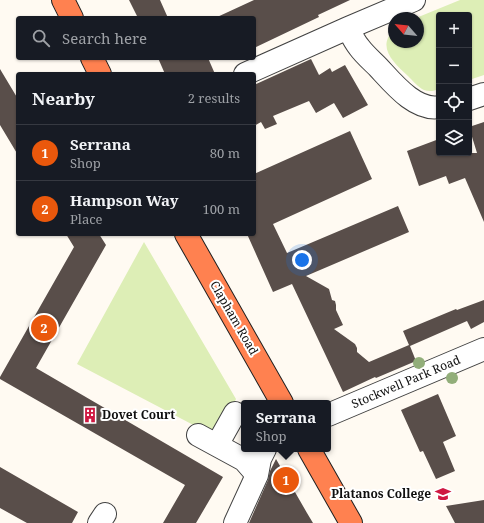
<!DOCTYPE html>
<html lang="en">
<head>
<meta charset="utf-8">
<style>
  body { margin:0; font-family:"Noto Serif",serif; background:#20242c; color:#f1f3f6 }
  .controls { position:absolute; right:12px; top:12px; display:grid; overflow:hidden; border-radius:4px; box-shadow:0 1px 3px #0004 }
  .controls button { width:36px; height:36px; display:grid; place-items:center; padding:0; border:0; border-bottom:1px solid #363941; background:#171b24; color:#f1f3f6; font:20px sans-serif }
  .compass { position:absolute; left:388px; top:12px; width:36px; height:36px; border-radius:50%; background:#171b24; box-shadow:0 1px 3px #0004; rotate:298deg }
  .you { position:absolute; left:302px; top:260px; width:14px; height:14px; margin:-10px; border:3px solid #fff; border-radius:50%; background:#1a73e8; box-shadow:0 0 0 6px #1a73e833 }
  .badge { display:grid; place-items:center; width:26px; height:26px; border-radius:50%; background:#ea580c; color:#fff; font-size:13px; font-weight:700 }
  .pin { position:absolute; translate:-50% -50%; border:2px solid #fff; box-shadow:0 1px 4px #0006 }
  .popup { position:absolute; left:241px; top:400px; width:90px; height:52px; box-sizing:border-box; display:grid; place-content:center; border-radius:4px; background:#171b24; filter:drop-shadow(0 1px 3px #0005); font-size:13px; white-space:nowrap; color:#9ea1a6 }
  .popup b { font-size:15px; color:#f1f3f6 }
  .popup::after { content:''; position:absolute; left:50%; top:100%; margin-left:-8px; border:8px solid transparent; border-top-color:#171b24 }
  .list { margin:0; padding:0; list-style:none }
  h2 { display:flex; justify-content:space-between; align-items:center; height:52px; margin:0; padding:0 16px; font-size:17px }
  h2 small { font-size:13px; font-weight:400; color:#9ea1a6 }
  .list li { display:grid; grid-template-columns:26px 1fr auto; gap:12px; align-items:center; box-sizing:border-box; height:56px; padding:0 16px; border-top:1px solid #363941 }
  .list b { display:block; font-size:15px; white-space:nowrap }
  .list p { margin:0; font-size:13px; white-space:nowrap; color:#9ea1a6 }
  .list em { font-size:13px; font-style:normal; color:#9ea1a6 }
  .icon { flex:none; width:22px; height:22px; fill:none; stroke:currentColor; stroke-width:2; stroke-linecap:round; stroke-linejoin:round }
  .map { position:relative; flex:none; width:484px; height:523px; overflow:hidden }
  .search { position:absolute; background:#171b24; box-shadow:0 1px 3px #0004; left:16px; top:16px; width:240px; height:44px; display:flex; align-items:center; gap:10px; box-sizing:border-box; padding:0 14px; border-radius:4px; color:#9ea1a6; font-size:15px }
  .panel { position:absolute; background:#171b24; box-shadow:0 1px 3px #0004; left:16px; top:72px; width:240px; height:164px; border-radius:4px }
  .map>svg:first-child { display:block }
  .green { fill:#ddeeb6 }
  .building { fill:#594e4a }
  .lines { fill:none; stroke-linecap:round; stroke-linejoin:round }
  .minor-casing { stroke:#424242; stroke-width:24 }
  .highway-casing { stroke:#202020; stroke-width:24 }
  .minor { stroke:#fff; stroke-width:22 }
  .highway { stroke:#ff8150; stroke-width:22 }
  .tree { fill:#92ae7a }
  .labels { text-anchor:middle; stroke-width:4; stroke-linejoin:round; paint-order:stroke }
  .street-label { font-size:12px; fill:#0f0f0f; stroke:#fff }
  .poi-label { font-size:12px; font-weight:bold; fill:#0f0f0f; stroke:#fff; text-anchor:start }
</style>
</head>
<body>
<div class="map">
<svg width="484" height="523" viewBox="0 0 484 523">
  <rect width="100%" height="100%" fill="#fffaf2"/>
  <!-- green -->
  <path class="green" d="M460,0h24v75l-15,5v-65h-30v74c-5,2 -10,3 -15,1 -5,-2 -12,-10 -16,-14 -14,-13 -32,-29 -14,-46v12h24v-24h-2z
    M144,242l92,157c-6,11 -12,30 -26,32 -3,0 -6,-1 -9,-2l-124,-65z"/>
  <!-- building -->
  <path class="building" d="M129,0h31l8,18h-30z
    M254,0h96l-32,15 1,2 -65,31v-30h-39z
    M158,58h50l7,16h-50z
    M311,59l8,16 11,-7 2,4 13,-7 23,40 -25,13 -9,-15 -18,10 -7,-12 -36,15 4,8 -12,5 -4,-7 -7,4v-41z
    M0,69l18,30v56l-18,-30z
    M484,122v100l-19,-44 -16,6 -3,-8 -27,10 -12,-35 32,-12v14h38l-8,-26z
    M350,131l22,48 -99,45 14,29 111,-47 11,26 -103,44 23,13 3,11 3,1 1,4v5l7,15 -9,4 21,15 2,4v4l12,10 40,-17 -6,-14 53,-22 1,1 27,-10v22l-13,7 -4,-8 -57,25 6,15 -40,17 -1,-1 -32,15 -51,-108 -19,8 -26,-58h7v-60z
    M66,234h33l7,11 -70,123 187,109 -27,46h-33l22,-38 -185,-106v-2l74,-130z
    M438,394l18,42 -13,6 12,29 -19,8 -13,-28 -3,1 -19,-42z
    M276,459l31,54 6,10h-64l19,-43 2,-9z
    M0,467l78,45 -6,11h-45l-27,-15z
    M484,500v23h-29l-9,-17z"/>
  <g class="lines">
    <defs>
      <path id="minor" d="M348,28c3,6 6,13 11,19 5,7 13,14 19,20 15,16 37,44 61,40
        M245,74l103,-46 66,-28
        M469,99l15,-5
        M328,415l156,-66
        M198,435l46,25 13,15
        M217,445l18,-32
        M99,523l6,-9
        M235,523l22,-48 3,-16 5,-10"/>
      <path id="highway" d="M63,0l9,18
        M92,58l8,16
        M186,234l96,169
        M309,449l42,74"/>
    </defs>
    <!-- minor casing -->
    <use href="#minor" class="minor-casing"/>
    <!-- highway casing -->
    <use href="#highway" class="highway-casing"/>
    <!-- minor -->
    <use href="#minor" class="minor"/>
    <!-- highway -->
    <use href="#highway" class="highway"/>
  </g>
  <!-- trees -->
  <g class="tree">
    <circle cx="419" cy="363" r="6"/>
    <circle cx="452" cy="378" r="6"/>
  </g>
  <!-- icons -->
  <defs>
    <symbol id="building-bare" viewBox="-9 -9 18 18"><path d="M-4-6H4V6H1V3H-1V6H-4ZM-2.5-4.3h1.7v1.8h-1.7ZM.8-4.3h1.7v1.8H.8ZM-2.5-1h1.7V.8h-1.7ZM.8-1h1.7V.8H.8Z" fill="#cf1841" stroke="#fff" stroke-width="2.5" paint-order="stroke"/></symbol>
    <symbol id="school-bare" viewBox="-9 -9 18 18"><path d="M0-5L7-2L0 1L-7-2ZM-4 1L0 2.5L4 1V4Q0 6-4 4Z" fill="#cf1841" stroke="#fff" stroke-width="2.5" paint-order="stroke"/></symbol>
  </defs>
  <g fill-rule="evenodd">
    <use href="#building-bare" x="79" y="404" width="22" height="22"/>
    <use href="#school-bare" x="432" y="483" width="22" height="22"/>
  </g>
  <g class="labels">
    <!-- street labels -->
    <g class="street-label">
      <text transform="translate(234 318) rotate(60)" y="4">Clapham Road</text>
      <text transform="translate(406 382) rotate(-23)" y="4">Stockwell Park Road</text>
    </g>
    <!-- poi labels -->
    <g class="poi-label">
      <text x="102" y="419">Dovet Court</text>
      <text x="431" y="498" text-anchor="end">Platanos College</text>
    </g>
  </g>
</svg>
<div class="controls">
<button>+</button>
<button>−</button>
<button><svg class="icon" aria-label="locate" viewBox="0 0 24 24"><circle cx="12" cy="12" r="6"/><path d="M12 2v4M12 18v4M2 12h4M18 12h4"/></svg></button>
<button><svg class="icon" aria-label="layers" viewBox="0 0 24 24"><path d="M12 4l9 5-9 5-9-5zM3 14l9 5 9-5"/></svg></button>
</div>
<svg class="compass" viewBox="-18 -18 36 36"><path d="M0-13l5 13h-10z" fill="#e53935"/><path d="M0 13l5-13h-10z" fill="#9ea1a6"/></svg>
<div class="you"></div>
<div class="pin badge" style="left:286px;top:480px">1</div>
<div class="popup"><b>Serrana</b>Shop</div>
<div class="pin badge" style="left:44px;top:328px">2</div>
<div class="search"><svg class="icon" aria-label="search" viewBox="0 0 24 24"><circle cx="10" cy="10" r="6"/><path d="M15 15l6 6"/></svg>Search here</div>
<section class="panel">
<h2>Nearby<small>2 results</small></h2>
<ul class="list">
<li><span class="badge">1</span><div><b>Serrana</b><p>Shop</p></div><em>80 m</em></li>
<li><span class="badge">2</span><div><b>Hampson Way</b><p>Place</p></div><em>100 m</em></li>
</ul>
</section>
</div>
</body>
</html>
